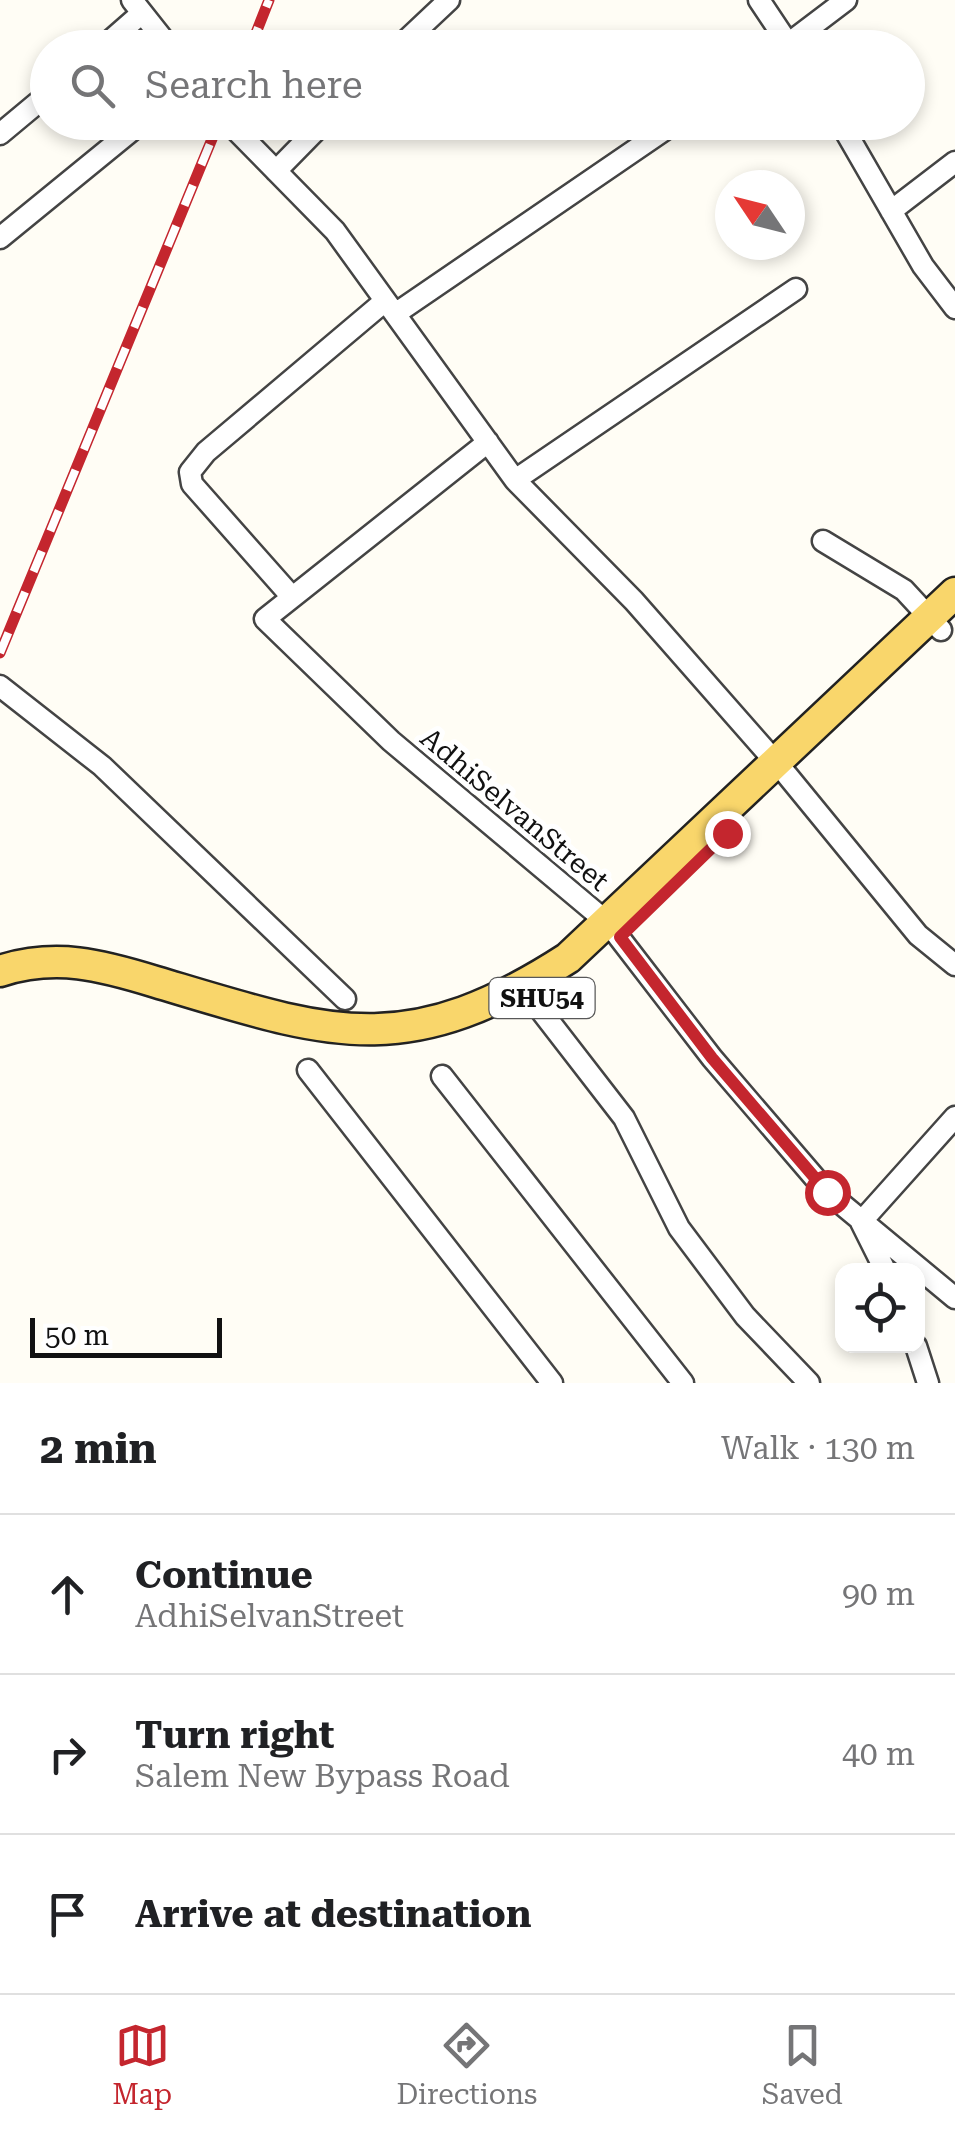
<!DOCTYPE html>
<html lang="en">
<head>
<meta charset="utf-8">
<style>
  body { margin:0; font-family:"Roboto Serif",serif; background:#f2f2f2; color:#202124 }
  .controls { position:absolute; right:30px; bottom:30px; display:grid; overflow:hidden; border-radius:20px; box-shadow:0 5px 15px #0003 }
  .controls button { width:90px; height:90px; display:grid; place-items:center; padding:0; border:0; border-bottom:2px solid #e0e0e0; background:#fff; color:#202124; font:50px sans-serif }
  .compass { position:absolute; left:715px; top:170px; width:90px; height:90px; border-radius:50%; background:#fff; box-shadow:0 5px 15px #0003; rotate:305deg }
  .scale { position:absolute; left:30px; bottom:25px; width:192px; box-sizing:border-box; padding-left:10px; border:5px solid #111; border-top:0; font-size:28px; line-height:35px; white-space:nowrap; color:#111; -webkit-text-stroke:8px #fff; paint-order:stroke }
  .stop { position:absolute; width:30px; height:30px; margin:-22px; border:8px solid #c4262e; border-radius:50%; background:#fff }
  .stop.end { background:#c4262e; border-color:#fff; box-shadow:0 2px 10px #0008 }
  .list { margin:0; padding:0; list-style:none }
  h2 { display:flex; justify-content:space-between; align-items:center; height:130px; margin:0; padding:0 40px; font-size:42px }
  h2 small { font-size:32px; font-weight:400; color:#757577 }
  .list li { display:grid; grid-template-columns:65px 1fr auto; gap:30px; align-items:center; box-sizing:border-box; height:160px; padding:0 40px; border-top:2px solid #e0e0e0 }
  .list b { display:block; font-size:38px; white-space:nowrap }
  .list p { margin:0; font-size:32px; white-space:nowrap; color:#757577 }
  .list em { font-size:32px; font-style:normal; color:#757577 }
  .icon { flex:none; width:55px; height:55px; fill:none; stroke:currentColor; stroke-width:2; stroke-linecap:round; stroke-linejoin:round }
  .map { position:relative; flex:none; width:955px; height:1383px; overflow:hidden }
  .search { position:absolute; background:#fff; box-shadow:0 5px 15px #0003; left:30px; right:30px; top:30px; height:110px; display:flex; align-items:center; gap:25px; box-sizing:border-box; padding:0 35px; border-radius:55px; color:#757577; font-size:38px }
  .sheet { height:610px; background:#fff }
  nav { display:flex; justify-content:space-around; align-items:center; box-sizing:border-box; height:140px; border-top:2px solid #e0e0e0; background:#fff; font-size:28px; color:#757577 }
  nav a { display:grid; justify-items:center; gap:5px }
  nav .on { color:#c4262e }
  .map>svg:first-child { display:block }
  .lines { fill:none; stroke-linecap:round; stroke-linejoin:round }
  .minor-casing { stroke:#444; stroke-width:25 }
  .primary-casing { stroke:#222; stroke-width:35 }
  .minor { stroke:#fff; stroke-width:20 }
  .primary { stroke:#f9d66b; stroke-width:30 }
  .rail-casing { stroke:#c4262e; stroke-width:11 }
  .rail { stroke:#fff; stroke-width:8; stroke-dasharray:22; stroke-linecap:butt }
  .route { stroke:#c4262e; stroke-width:12 }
  .labels { text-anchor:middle; stroke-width:10; stroke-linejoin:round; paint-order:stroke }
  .shield { fill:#fff; stroke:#585858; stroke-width:2.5 }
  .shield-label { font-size:25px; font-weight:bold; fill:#111 }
  .street-label { font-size:28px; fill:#111; stroke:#fff }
</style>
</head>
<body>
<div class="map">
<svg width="955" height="1383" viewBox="0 0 955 1383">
  <rect width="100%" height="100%" fill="#fffdf5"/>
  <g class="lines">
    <defs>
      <path id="minor" d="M132,0l38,48
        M759,0l32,48
        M788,44l58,-44
        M102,48l40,-35
        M398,48l51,-48
        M228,122l107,109 180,249 119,121 153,174 131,160 37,30
        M840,122l83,144 32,42
        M0,134l48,-40
        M276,171l48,-49
        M891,211l64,-49
        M0,238l142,-116
        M395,314l281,-192
        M488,442l-223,177 126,122 217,182 104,135 115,134 128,106
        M515,480l281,-191
        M823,541l81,49 37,40
        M292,597l-100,-113 -2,-12 16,-20 179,-151
        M0,686l102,80 243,233
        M535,1003l89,115 55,110 66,88 64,67
        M308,1070l244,313
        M442,1076l241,307
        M885,1270l-24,-48 94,-105
        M916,1346l12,37"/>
      <path id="primary" d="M0,971c56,-18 101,-6 156,11 174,52 248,82 412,-24l387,-365"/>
    </defs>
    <!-- minor casing -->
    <use href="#minor" class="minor-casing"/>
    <!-- primary casing -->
    <use href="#primary" class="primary-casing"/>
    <!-- minor -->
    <use href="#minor" class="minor"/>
    <!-- primary -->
    <use href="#primary" class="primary"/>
    <defs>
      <path id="rail" d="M250,48l19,-48
        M0,653l219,-531"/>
    </defs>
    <!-- rail casing -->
    <use href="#rail" class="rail-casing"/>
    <!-- rail -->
    <use href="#rail" class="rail"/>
  </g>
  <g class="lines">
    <!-- route -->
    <path class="route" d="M727,833l-107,104 92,121 115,134"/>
  </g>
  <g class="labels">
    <!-- shield labels -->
    <rect class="shield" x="489.5" y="978" width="105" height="40" rx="8"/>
    <g class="shield-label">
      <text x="542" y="1007">SHU54</text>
    </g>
    <!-- street labels -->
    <g class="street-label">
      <text transform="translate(515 809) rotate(40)" y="10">AdhiSelvanStreet</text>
    </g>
  </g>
</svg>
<div class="controls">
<button><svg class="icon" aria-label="locate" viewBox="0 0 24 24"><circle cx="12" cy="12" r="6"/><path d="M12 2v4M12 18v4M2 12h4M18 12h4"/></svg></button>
</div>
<svg class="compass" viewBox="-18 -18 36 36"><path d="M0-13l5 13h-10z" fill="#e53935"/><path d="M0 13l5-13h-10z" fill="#757577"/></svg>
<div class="scale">50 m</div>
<div class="stop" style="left:827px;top:1192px"></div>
<div class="stop end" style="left:727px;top:833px"></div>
<div class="search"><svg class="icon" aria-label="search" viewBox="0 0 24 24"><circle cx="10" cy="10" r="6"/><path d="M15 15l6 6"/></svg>Search here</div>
</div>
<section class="sheet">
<h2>2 min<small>Walk · 130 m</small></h2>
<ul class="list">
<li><svg class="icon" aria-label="ahead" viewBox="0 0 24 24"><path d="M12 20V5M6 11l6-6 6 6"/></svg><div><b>Continue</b><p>AdhiSelvanStreet</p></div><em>90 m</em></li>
<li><svg class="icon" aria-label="right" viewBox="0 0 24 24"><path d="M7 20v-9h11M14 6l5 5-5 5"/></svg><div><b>Turn right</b><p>Salem New Bypass Road</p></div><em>40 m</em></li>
<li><svg class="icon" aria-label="arrive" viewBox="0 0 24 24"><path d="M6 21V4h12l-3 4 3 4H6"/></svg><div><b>Arrive at destination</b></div></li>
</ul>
</section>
<nav>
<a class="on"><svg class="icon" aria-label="map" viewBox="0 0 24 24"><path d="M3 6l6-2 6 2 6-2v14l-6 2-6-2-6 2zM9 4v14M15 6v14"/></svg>Map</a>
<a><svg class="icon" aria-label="directions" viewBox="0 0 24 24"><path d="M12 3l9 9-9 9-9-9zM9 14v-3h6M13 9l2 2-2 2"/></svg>Directions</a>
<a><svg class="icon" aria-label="saved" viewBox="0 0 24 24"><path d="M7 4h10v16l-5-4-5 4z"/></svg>Saved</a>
</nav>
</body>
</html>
